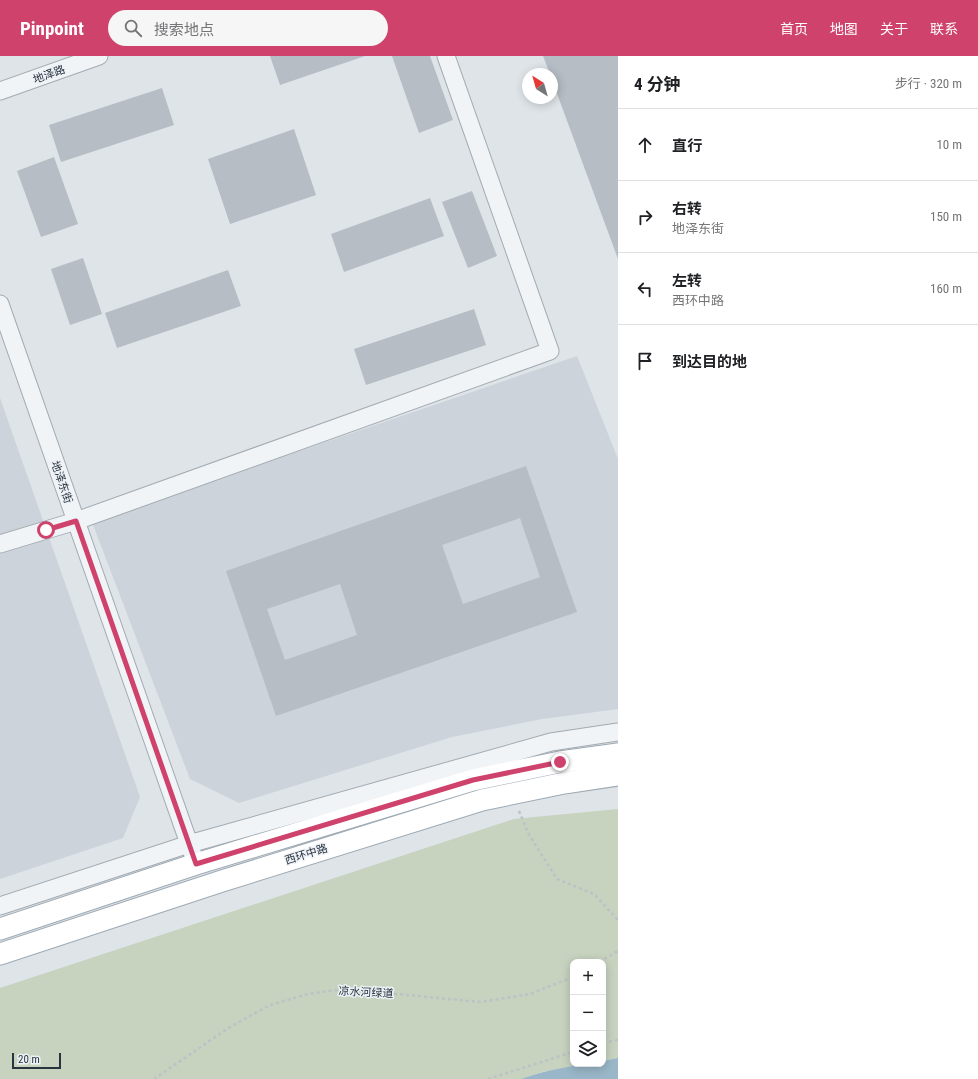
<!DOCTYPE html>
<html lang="zh">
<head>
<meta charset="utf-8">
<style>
  body { margin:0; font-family:"Roboto Condensed","Noto Sans SC",sans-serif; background:#f6f6f6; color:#202124 }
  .controls { position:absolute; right:12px; bottom:12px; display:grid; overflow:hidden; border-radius:8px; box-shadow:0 2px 10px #0003 }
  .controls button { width:36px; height:36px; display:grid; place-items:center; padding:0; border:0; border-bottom:1px solid #e0e0e0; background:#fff; color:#202124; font:20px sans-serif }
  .compass { position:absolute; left:522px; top:12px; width:36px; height:36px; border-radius:50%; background:#fff; box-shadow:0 2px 10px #0003; rotate:323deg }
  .scale { position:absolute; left:12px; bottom:10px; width:49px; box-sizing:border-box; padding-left:4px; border:2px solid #27333f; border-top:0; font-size:11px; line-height:14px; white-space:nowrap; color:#27333f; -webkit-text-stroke:3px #eef2f6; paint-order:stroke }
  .stop { position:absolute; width:12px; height:12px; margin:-9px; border:3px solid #ce426c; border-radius:50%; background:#fff }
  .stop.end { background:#ce426c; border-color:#fff; box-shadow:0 1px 4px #0008 }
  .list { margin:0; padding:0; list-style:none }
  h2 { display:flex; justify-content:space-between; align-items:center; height:52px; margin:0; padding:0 16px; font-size:17px }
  h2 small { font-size:13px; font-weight:400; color:#757577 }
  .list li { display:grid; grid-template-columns:26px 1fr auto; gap:12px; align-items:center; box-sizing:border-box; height:72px; padding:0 16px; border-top:1px solid #e0e0e0 }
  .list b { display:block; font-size:15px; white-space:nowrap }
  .list p { margin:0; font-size:13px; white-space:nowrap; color:#757577 }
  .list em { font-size:13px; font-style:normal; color:#757577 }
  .icon { flex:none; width:22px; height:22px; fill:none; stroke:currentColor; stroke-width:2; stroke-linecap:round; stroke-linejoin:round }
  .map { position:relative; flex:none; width:618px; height:1023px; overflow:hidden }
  header { display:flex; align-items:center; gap:24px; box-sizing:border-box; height:56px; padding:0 20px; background:#ce426c; color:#fff }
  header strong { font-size:19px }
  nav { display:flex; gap:22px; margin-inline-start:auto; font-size:14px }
  .search { width:280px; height:36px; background:#f6f6f6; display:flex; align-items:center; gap:10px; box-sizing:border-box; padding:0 14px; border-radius:22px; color:#757577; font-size:15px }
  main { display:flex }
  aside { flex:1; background:#fff }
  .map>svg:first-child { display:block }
  .built { fill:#ccd3da }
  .green { fill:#c7d2bf }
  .water { fill:#99b7c8 }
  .building { fill:#b6bdc5; fill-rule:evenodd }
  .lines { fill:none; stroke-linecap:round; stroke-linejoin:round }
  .minor-casing { stroke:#a3abb2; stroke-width:19 }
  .major-casing { stroke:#9eaab4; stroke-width:23 }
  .path { stroke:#bcc2c6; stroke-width:2.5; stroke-dasharray:3 3; stroke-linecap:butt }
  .minor { stroke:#f1f4f6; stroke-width:17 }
  .major { stroke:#fff; stroke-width:21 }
  .route { stroke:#ce426c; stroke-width:5 }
  .labels { text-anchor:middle; stroke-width:3; stroke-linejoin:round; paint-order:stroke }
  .street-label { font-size:11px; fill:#27333f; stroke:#eef2f6 }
</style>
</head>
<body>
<header>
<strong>Pinpoint</strong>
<div class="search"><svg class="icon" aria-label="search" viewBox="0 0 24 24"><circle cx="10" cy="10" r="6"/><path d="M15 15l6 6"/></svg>搜索地点</div>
<nav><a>首页</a><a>地图</a><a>关于</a><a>联系</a></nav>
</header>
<main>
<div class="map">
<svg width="618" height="1023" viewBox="0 0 618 1023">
  <rect width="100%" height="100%" fill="#dee4e8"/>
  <!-- built -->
  <path class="built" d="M577,300l41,103v250l-76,10 -90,18 -213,66 -49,-24 -98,-257z
    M0,342l140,399 -17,41 -123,41z"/>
  <!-- green -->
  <path class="green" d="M618,753v249l-15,3v-99h-30v102h13l-44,8 -21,7h-521v-91l514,-169z"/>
  <!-- water -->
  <path class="water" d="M618,1002v21h-97c26,-9 54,-15 82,-15v-3z"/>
  <!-- building -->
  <path class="building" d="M270,0h95l-85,29z
    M392,0h38l23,64 -34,13z
    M543,0h75v203l-66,-179v-6h-2z
    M162,32l12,37 -113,37 -12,-37z
    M294,73l22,66 -86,29 -22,-65z
    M54,101l24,67 -37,13 -24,-66z
    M472,135l25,65 -29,12 -26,-66z
    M430,142l14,38 -100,36 -13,-38z
    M83,202l19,56 -32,11 -19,-56z
    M228,214l13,36 -124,42 -12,-35z
    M474,253l12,36 -120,40 -12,-36z
    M526,410l51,146 -301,104 -50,-145zM520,462l20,59 -77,27 -21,-59zM340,528l17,51 -72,25 -18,-51z"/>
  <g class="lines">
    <defs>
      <path id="minor" d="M0,35l99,-35
        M0,248l193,551
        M0,488l76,-23 474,-170 -104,-295
        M0,850l189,-62 362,-102 67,-10"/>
      <path id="major" d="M0,873l196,-65 277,-84 87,-18 58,-8
        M0,898l222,-73 260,-81 82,-17 54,-8"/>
    </defs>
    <!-- minor casing -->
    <use href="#minor" class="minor-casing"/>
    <!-- major casing -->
    <use href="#major" class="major-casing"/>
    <!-- path -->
    <path class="path" d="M519,755l9,22 29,46 37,15 24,26
      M599,906l19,-11
      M603,987l15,-3
      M154,1023l76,-52 40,-22 38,-11 36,-5 136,13 50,-8 43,-17
      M488,1023l85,-27"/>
    <!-- minor -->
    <use href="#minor" class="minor"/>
    <!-- major -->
    <use href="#major" class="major"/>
  </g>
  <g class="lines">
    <!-- route -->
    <path class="route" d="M46,474l30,-9 120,343 277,-84 87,-18"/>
  </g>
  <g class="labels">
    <!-- street labels -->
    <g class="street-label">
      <text transform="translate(49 18) rotate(-20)" y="4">地泽路</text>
      <text transform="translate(62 426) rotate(71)" y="4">地泽东街</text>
      <text transform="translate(306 798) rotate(-17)" y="4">西环中路</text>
      <text transform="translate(366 936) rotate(3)" y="4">凉水河绿道</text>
    </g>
  </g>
</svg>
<div class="controls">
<button>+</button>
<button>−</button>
<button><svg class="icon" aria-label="layers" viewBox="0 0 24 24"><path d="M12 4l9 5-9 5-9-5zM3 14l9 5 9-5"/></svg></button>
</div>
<svg class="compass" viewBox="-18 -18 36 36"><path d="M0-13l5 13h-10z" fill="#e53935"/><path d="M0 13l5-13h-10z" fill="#757577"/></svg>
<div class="scale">20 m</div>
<div class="stop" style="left:46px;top:474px"></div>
<div class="stop end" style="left:560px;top:706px"></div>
</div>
<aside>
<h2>4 分钟<small>步行 · 320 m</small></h2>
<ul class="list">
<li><svg class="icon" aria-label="ahead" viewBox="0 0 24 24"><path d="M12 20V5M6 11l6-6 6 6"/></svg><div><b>直行</b></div><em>10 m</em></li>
<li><svg class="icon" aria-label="right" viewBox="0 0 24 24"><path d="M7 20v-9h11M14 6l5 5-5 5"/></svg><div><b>右转</b><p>地泽东街</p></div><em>150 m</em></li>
<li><svg class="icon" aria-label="left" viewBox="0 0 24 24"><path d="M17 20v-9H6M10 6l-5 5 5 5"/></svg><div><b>左转</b><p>西环中路</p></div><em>160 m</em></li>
<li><svg class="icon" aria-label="arrive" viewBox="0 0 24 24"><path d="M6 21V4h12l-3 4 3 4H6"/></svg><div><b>到达目的地</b></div></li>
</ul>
</aside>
</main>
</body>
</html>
